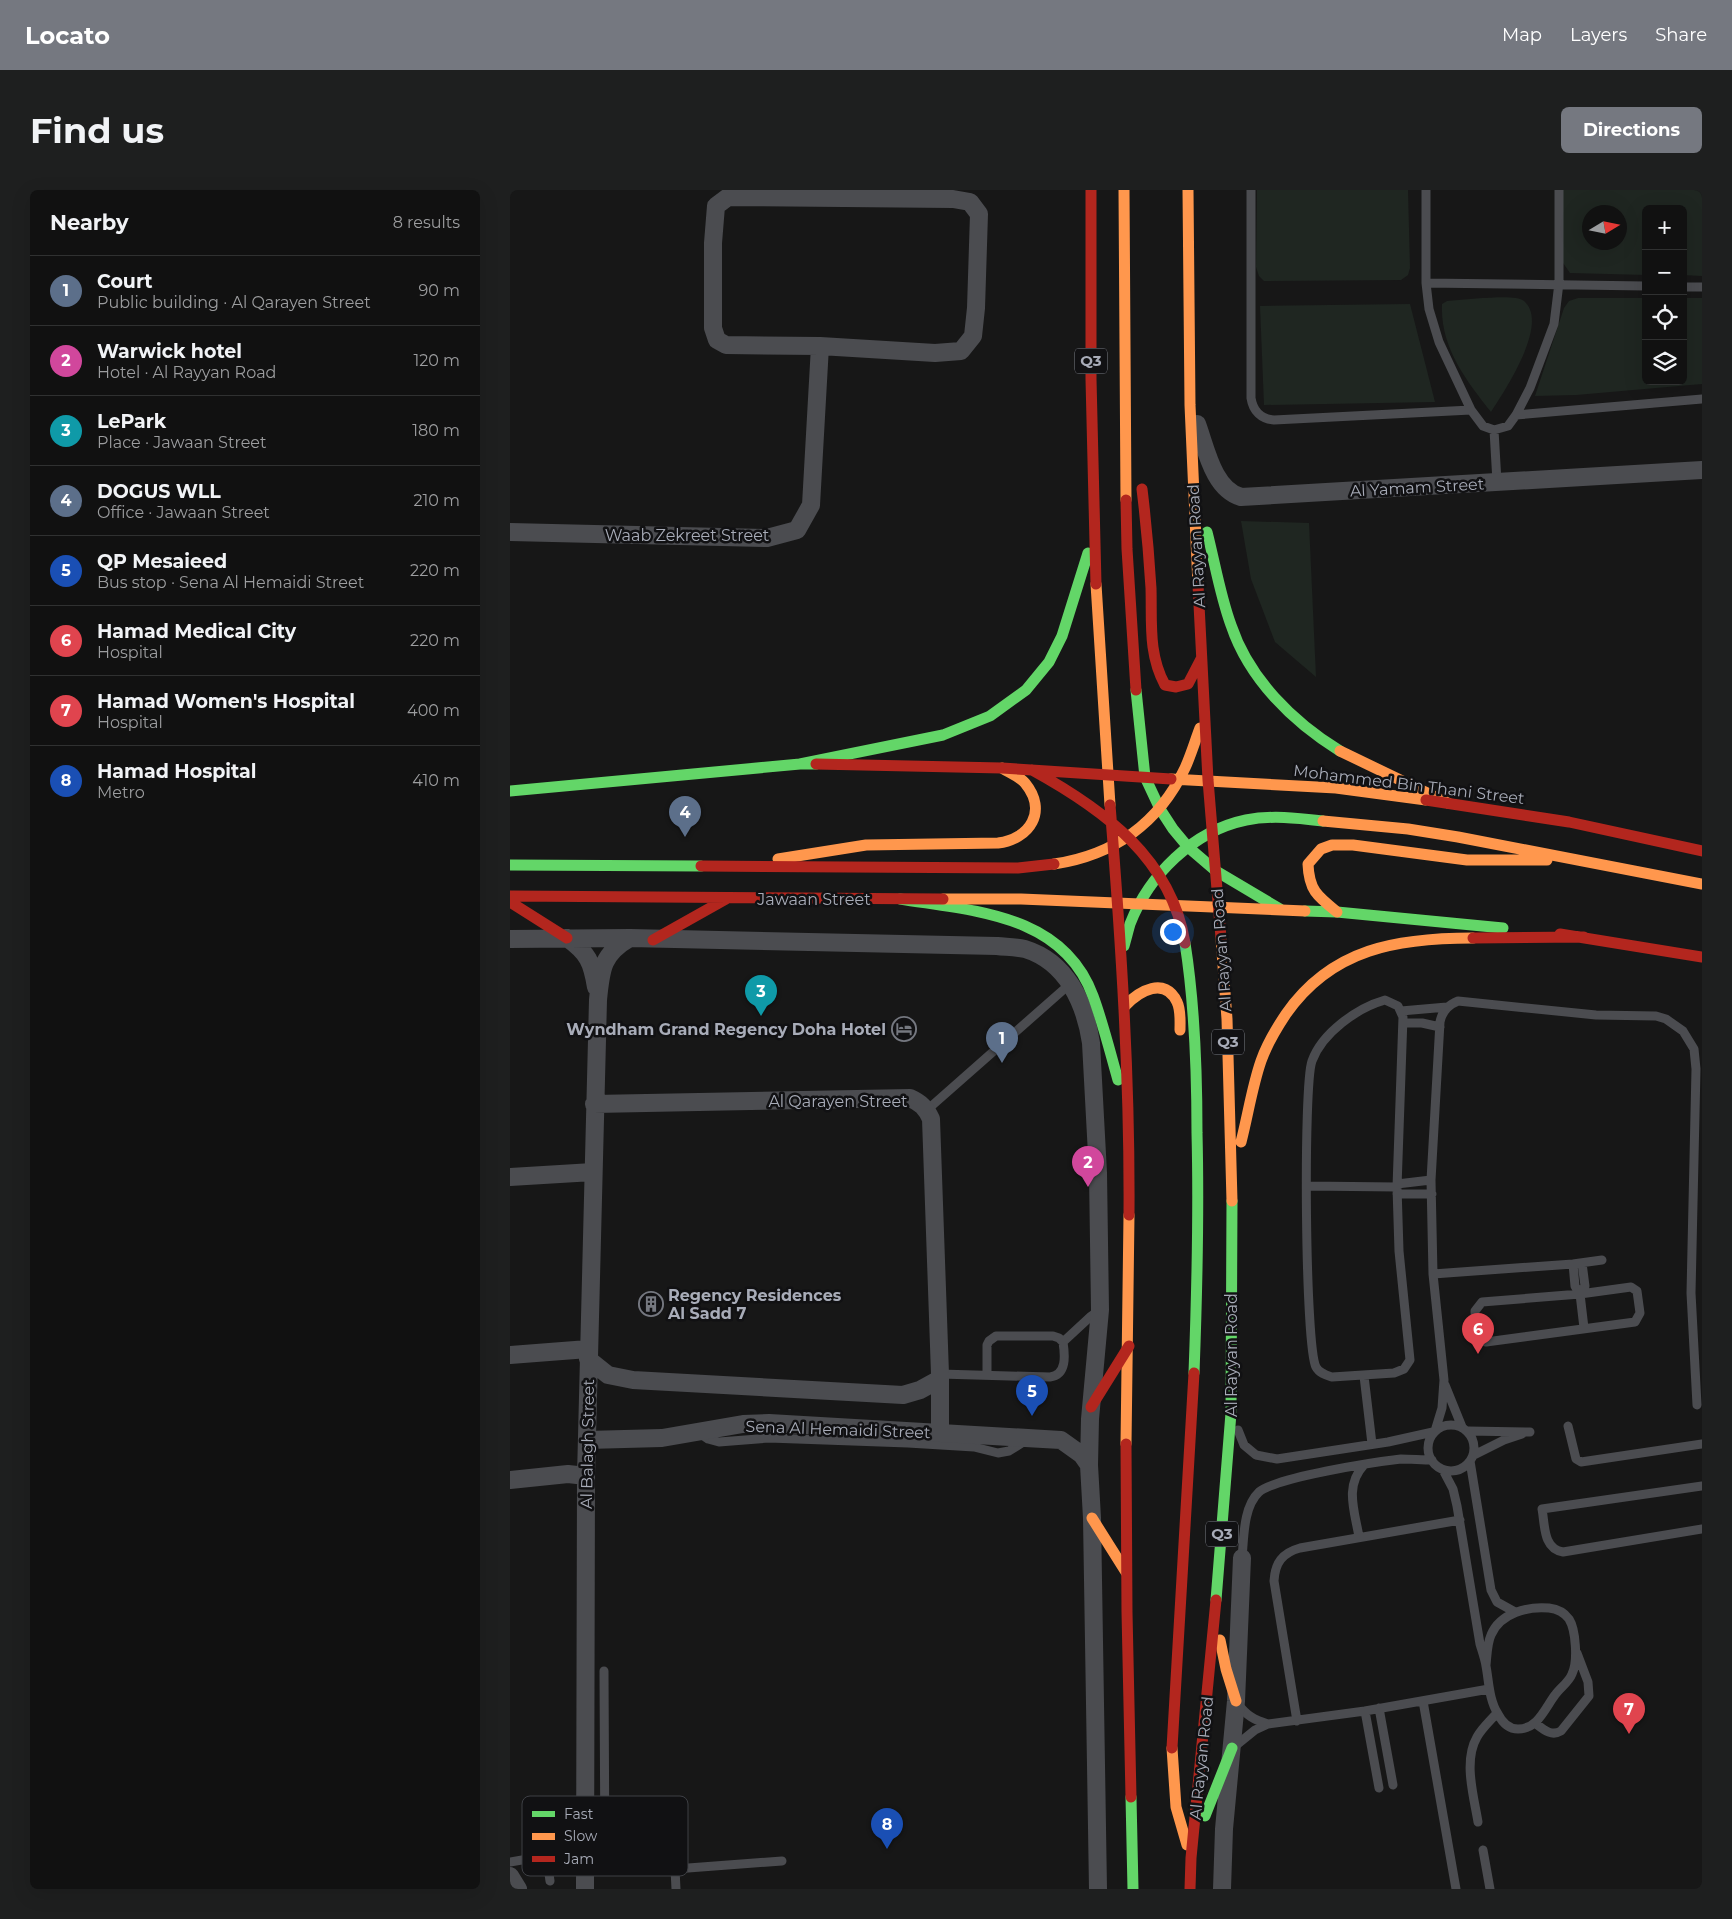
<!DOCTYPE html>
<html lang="en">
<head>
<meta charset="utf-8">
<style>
  body { margin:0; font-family:Montserrat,sans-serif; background:#1e1f1f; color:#f1f3f6 }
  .controls { position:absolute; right:15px; top:15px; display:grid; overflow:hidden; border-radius:8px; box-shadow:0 5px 20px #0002 }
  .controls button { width:45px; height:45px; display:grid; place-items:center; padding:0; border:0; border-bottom:1px solid #303131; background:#111; color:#f1f3f6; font:25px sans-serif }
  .compass { position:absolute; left:1072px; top:15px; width:45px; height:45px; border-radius:50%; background:#111; box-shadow:0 5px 20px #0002; rotate:80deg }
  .you { position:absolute; left:662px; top:741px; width:18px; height:18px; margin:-12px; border:4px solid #fff; border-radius:50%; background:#1a73e8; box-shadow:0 0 0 8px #1a73e833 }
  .badge { display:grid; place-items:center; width:32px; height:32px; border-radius:50%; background:#757880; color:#fff; font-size:16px; font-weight:700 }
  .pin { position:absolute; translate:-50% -41px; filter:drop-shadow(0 1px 2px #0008) }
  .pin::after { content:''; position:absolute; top:26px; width:18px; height:15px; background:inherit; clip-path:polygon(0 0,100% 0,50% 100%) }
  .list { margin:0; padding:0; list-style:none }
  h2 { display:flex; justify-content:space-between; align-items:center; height:65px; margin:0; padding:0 20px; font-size:21px }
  h2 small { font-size:16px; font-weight:400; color:#9c9d9f }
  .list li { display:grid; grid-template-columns:32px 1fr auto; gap:15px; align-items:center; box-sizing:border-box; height:70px; padding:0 20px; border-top:1px solid #303131 }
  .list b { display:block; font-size:19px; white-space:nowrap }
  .list p { margin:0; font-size:16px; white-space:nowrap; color:#9c9d9f }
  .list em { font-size:16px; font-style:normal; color:#9c9d9f }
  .icon { flex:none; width:28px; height:28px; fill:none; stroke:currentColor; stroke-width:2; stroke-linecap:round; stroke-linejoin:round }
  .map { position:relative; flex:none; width:1192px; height:1699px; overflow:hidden; border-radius:8px }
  header { display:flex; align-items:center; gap:30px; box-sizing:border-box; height:70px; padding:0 25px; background:#757880; color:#fff }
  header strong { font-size:24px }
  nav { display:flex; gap:28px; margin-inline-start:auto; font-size:18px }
  .intro { display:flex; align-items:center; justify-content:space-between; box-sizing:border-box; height:120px; padding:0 30px }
  h1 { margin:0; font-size:35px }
  .button { padding:12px 22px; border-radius:8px; background:#757880; color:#fff; font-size:18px; font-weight:700 }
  main { display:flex; gap:30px; padding:0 30px }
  aside { flex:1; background:#111; border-radius:8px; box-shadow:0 5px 20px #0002 }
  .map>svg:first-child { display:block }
  .green { fill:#1f2621; fill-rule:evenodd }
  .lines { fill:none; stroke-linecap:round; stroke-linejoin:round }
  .lane { stroke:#4b4c50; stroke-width:9 }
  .street { stroke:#4b4c50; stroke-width:18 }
  .fast { stroke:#63d668; stroke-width:11 }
  .slow { stroke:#ff974d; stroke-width:11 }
  .jam { stroke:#b3261e; stroke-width:11 }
  .labels { text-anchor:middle; stroke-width:5; stroke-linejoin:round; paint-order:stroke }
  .shield { fill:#111113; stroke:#7b7e86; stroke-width:1 }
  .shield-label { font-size:15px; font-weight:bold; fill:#a8acb8 }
  .street-label { font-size:16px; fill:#a8acb8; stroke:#111113 }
  .poi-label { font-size:16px; font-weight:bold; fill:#a8acb8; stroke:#111113; text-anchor:end }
  .key { fill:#111113; stroke:#3e4045; stroke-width:1 }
  .key-label { font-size:14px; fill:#a8acb8 }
</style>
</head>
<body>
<header>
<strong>Locato</strong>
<nav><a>Map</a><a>Layers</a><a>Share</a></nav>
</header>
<div class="intro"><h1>Find us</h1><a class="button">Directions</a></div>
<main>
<aside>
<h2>Nearby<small>8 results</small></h2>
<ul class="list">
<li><span class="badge" style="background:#5c6f8a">1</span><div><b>Court</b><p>Public building · Al Qarayen Street</p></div><em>90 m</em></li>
<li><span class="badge" style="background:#d1479c">2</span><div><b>Warwick hotel</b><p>Hotel · Al Rayyan Road</p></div><em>120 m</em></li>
<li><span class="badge" style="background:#0f9aa8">3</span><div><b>LePark</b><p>Place · Jawaan Street</p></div><em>180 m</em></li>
<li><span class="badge" style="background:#5c6f8a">4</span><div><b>DOGUS WLL</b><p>Office · Jawaan Street</p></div><em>210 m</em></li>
<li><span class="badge" style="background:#1a4fb4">5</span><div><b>QP Mesaieed</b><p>Bus stop · Sena Al Hemaidi Street</p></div><em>220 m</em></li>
<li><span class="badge" style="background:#e0444e">6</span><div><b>Hamad Medical City</b><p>Hospital</p></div><em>220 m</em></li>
<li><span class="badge" style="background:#e0444e">7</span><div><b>Hamad Women's Hospital</b><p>Hospital</p></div><em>400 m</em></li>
<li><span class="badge" style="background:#1a4fb4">8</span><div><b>Hamad Hospital</b><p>Metro</p></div><em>410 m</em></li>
</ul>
</aside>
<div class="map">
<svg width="1192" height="1699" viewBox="0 0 1192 1699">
  <rect width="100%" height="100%" fill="#171717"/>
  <!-- green -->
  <path class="green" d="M747,0h151l2,78 -2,7 -7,5 -137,1 -5,-5 -3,-9z
    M1052,0h140v86l-19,-1v-66h-37v66l-76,-2 -9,-13zM1080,22h30v30h-30z
    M972,108c9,0 35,-3 42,3 26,22 -19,89 -33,111 -25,-32 -51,-65 -49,-108l5,-3z
    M1068,108h68v83h37v-83h19v86l-126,11 -41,1 29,-88 5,-7z
    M900,114l25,98 -171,3 -4,-99z
    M731,331l68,2 7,154 -41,-35 -24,-63z"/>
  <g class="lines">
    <!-- lane -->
    <path class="lane" d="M741,0v208c2,13 10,21 23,22l197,-10
      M916,0v93l3,26 10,33 32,68 12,16 11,4 14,-4 8,-11 14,-27 24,-64 5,-41v-93
      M916,93l220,3
      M1173,97h19
      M1006,225l186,-16
      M984,240l3,52
      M875,810l13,6 5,11 -6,170 2,64 11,109 -6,9 -10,4 -62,4c-6,-2 -13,-4 -16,-10 -11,-20 -13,-282 -4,-306 10,-28 45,-53 73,-61z
      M891,821l46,-4
      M893,833h19l18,4
      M417,920l144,-127
      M887,994l34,-4
      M797,996l90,1
      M887,1004h35
      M1063,1074l2,22 5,8 4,34
      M923,1084l140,-10 29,-4
      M1121,1097l6,4 3,22 -5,9 -149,20c-13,-3 -10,-20 -11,-31l7,-9 98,-8z
      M1070,1104l5,-8 -3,-23
      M553,1152l27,-25 10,-7
      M430,1184l110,3c17,-2 15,-22 13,-35l-4,-4 -6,-2h-57l-7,5 -2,4v30
      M854,1186l8,68
      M935,1195l17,42
      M918 1258a23 23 0 1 1 46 0a23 23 0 1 1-46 0Z
      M1058,1236l8,33 5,3 121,-18
      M728,1240l6,15 12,10 21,4 111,-17 45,-10
      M925,1241l7,-23 2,-28 -11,-106 -2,-94 9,-158c2,-11 8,-17 18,-21l138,14 60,1 10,3 17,12 11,18 2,20 -5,224 6,112
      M958,1241l62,1
      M188,1242l10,7 11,3 50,-4 139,5 66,4 24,6 11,-2 16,-10
      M964,1265l30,-15 18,-6
      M960,1271l21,129 6,12 18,10
      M933,1280l10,19 4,17 23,138c2,7 5,15 6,22 3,16 3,34 12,48 4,8 10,15 20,15 20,0 27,-21 37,-34 5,-7 14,-13 17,-21 6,-12 4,-44 -3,-55 -5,-7 -12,-10 -20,-11 -21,-2 -49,5 -58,27 -4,9 -4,21 -5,30
      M1192,1296l-160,23c3,16 1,40 21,43l139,-23
      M849,1347c-4,-25 -15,-51 5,-72
      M732,1368c2,-20 1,-51 17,-66 18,-15 116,-30 142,-33 10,0 21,1 31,1
      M94,1481l1,200
      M913,1511l33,188
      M728,1514c8,11 16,16 30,20
      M869,1518l14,77
      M855,1521l14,77
      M787,1531l-23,-140c1,-18 8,-28 26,-33l160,-28
      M1025,1533c8,6 16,14 26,8l28,-35 -1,-14 -11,-29
      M724,1557l21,-17 13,-6 97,-13 124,-22
      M968,1632c-4,-25 -15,-61 -1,-85 5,-9 13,-16 20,-24
      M973,1660l7,39
      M0,1672l35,-6 2,4 3,21
      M74,1681l91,-2
      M166,1699l-1,-20 107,-8"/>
    <!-- street -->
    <path class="street" d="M218,7l225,2 17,3 9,12 -3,94 -3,28 -12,15 -26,2 -115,-7 -94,-1 -9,-5 -4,-12v-85l3,-37z
      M687,234c9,24 16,65 44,73l461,-27
      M0,342l257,6 30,-8 14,-25 9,-159
      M57,748c21,15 25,24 29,49
      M0,749l120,-1 367,8c9,1 19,1 28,3 42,13 60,54 66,94l7,130 2,137 -10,109 -1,46 3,53 6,371
      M84,914l316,-6c11,5 16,10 21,21l9,255v59
      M0,987l83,-5
      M0,1165l78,-6
      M78,1169l20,16 25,5 270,15 17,-5 20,-11
      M77,1250l75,-2 81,-14 26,-1 292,17 21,15 7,10
      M0,1290l58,-6 18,2
      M0,1686l8,13
      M75,1699l1,-413 12,-476c3,-31 4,-46 32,-62
      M712,1699l2,-60 12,-128 6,-143"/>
    <!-- fast -->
    <path class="fast" d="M697,342c8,31 13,63 24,93 18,54 62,97 109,126
      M626,500l9,87 15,32 13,20 15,18 28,24 64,38
      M290,574l143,-29 47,-19 36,-26 23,-28 13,-26 26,-83
      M0,601l290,-27h16
      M0,675l191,1
      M390,709c74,12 163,15 193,97 10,27 17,56 25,84
      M795,721l32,1 166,16
      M675,753c10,63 12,127 12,190 2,80 0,160 -3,240
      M614,756c2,-7 4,-15 6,-22 19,-49 63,-93 116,-104 25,-5 51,-2 77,1
      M706,1410l15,-187 1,-212
      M621,1607l2,92
      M695,1626l27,-68"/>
    <!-- slow -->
    <path class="slow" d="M614,0l2,310
      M678,0l2,215 8,180
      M586,394l14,221
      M830,561l108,52
      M661,589l165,9 90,12
      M813,631l85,8 50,8 244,47
      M268,669l88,-14 132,-2c32,-4 50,-32 27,-60 -6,-7 -15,-10 -23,-15
      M544,674c60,-9 105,-41 131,-96 6,-13 10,-27 15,-40
      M433,709h78l284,12
      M827,722c-20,-16 -28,-22 -29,-48l13,-15 11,-4h21l114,15h80
      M711,748l6,81 5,182
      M615,816c14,-15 40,-30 52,-4 4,8 3,19 3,28
      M731,952c7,-27 11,-55 20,-81 6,-17 15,-32 25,-47 46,-66 112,-76 187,-76
      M616,1254l3,-229
      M582,1328l34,54
      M710,1450l6,29 10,32
      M662,1558l4,59 11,38"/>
    <!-- jam -->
    <path class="jam" d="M581,0v189l5,205
      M632,299c4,33 7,66 9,99 1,34 -3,66 14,97l11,2 12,-3 13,-25
      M616,310l1,49 9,141
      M688,395l10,195 13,158
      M306,574l186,4 169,11
      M522,580c71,39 139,88 153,173
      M916,610l143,22 133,29
      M600,615c11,137 20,273 19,410
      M191,676l317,2 36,-4
      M0,706l433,3
      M0,712l57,36
      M1050,744l142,23
      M963,748l111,-1
      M143,750l73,-41
      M581,1217l38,-61
      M616,1254l1,168 4,185
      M662,1558l22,-375
      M680,1699l1,-31 25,-258"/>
  </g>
  <!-- icons -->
  <defs>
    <symbol id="hotel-ring" viewBox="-11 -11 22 22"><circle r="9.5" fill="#111113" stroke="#757880" stroke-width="1.5"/><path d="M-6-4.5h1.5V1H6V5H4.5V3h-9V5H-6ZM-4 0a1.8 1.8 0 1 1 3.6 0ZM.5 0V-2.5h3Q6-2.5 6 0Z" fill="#757880"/></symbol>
    <symbol id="building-ring" viewBox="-11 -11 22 22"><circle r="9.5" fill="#111113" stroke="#757880" stroke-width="1.5"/><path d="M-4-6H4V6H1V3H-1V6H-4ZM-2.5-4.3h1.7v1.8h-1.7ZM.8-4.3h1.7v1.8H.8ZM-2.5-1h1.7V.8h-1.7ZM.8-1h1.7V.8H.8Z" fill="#757880"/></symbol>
  </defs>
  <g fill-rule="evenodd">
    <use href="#hotel-ring" x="380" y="825" width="28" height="28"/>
    <use href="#building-ring" x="127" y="1100" width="28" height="28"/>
  </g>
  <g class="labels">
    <!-- shield labels -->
    <g class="shield">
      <rect x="565" y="158.5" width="32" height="25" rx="4"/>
      <rect x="702" y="839.5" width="32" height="25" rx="4"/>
      <rect x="696" y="1331.5" width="32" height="25" rx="4"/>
    </g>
    <g class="shield-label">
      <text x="581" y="176">Q3</text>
      <text x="718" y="857">Q3</text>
      <text x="712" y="1349">Q3</text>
    </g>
    <!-- street labels -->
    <g class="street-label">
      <text transform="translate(907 297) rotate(-3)" y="6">Al Yamam Street</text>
      <text x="177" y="351">Waab Zekreet Street</text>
      <text transform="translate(686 356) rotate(-93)" y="6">Al Rayyan Road</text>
      <text transform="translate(899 594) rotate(7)" y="6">Mohammed Bin Thani Street</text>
      <text x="304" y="715">Jawaan Street</text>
      <text transform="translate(711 760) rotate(-94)" y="6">Al Rayyan Road</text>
      <text x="328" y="917">Al Qarayen Street</text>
      <text transform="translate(721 1165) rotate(-90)" y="6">Al Rayyan Road</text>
      <text transform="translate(328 1239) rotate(2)" y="6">Sena Al Hemaidi Street</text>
      <text transform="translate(77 1254) rotate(-89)" y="6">Al Balagh Street</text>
      <text transform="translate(691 1568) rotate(-84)" y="6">Al Rayyan Road</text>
    </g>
    <!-- poi labels -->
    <g class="poi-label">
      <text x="376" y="845">Wyndham Grand Regency Doha Hotel</text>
      <text x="158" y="1111" text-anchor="start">Regency Residences<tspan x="158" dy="18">Al Sadd 7</tspan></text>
    </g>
  </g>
  <!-- legend -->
  <rect x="12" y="1606" width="166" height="80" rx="8" class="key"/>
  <rect x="22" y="1621" width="23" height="6" fill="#63d668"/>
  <rect x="22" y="1643" width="23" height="7" fill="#ff974d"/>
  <rect x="22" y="1666" width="23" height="6" fill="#b3261e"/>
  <g class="key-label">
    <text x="54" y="1629">Fast</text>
    <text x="54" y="1651">Slow</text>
    <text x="54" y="1674">Jam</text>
  </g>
</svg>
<div class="controls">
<button>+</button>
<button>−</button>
<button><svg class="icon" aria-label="locate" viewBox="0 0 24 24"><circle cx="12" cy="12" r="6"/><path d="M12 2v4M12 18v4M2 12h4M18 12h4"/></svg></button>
<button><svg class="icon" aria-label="layers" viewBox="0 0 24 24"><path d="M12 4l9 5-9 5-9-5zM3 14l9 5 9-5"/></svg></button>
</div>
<svg class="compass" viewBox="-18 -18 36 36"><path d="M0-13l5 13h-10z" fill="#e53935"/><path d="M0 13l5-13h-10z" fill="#9c9d9f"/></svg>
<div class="you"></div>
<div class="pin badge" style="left:492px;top:873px;background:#5c6f8a">1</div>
<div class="pin badge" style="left:578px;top:997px;background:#d1479c">2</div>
<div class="pin badge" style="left:251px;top:826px;background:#0f9aa8">3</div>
<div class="pin badge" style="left:175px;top:647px;background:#5c6f8a">4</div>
<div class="pin badge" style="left:522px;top:1226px;background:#1a4fb4">5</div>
<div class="pin badge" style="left:968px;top:1164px;background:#e0444e">6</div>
<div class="pin badge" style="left:1119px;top:1544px;background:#e0444e">7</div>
<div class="pin badge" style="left:377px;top:1659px;background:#1a4fb4">8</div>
</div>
</main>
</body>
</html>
